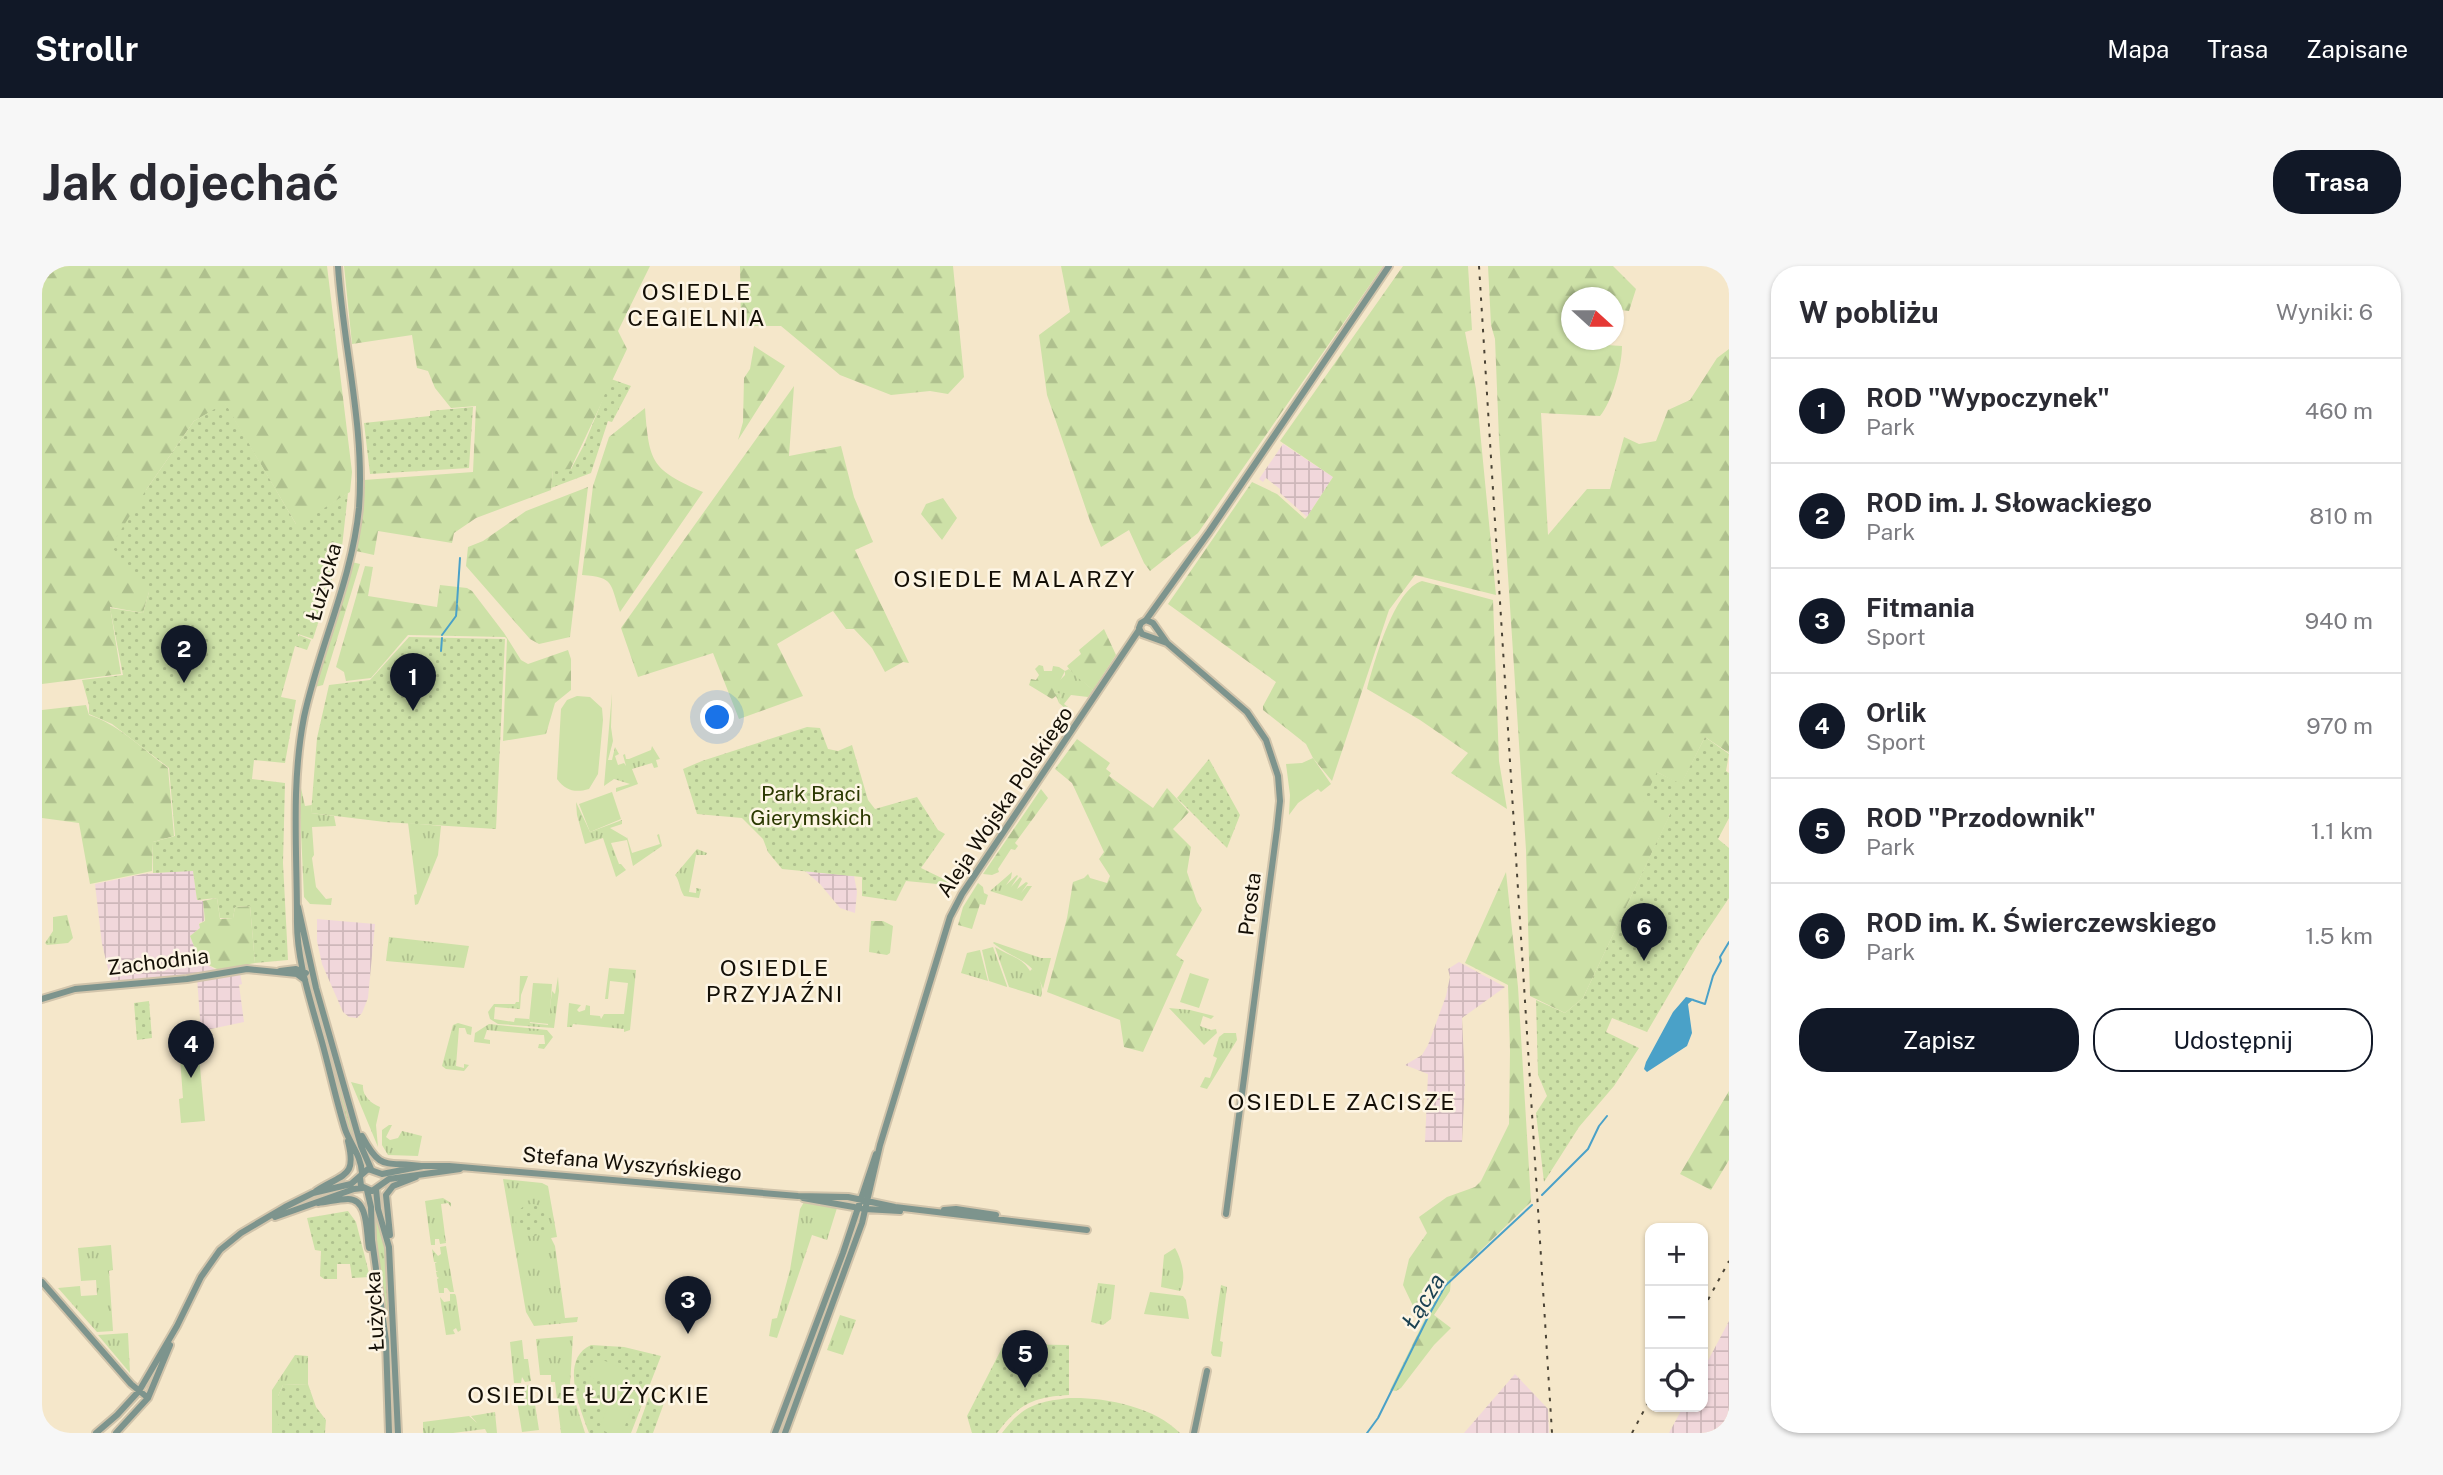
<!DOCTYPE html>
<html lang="pl">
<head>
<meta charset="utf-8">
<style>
  body { margin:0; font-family:"Public Sans",sans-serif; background:#f7f7f7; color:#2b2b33 }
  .controls { position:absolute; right:21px; bottom:21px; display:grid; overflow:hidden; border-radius:14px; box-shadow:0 2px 5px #0004 }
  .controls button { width:63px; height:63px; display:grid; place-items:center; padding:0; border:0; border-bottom:2px solid #e1e1e2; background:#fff; color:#2b2b33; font:35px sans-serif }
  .compass { position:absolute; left:1519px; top:21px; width:63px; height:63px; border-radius:50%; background:#fff; box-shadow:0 2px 5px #0004; rotate:111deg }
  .you { position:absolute; left:676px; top:452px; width:24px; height:24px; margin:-18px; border:5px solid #fff; border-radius:50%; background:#1a73e8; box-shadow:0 0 0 10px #1a73e833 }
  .badge { display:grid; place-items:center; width:46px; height:46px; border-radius:50%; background:#111827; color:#fff; font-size:23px; font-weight:700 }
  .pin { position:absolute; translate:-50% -58px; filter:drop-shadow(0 2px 4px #0008) }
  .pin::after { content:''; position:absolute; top:37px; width:24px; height:21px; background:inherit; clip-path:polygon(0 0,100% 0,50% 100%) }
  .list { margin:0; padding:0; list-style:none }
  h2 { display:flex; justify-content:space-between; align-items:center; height:91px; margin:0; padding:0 28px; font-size:30px }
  h2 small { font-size:23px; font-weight:400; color:#7c7c81 }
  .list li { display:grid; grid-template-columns:46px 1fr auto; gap:21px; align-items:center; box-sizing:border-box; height:105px; padding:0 28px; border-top:2px solid #e1e1e2 }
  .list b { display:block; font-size:26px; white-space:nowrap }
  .list p { margin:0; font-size:23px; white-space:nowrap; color:#7c7c81 }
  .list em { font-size:23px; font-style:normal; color:#7c7c81 }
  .actions { display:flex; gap:14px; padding:21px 28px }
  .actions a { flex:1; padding:16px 0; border:2px solid #111827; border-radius:28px; text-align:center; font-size:24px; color:#111827 }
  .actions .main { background:#111827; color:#fff }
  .icon { flex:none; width:38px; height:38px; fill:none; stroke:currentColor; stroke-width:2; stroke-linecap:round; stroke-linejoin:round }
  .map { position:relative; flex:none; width:1687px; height:1167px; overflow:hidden; border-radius:28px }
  header { display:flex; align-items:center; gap:42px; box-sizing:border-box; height:98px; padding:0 35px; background:#111827; color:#fff }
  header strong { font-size:33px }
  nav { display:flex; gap:38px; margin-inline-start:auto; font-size:24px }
  .intro { display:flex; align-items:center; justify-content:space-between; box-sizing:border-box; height:168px; padding:0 42px }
  h1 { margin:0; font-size:49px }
  .button { padding:18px 32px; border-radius:28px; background:#111827; color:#fff; font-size:24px; font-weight:700 }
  main { display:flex; gap:42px; padding:0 42px }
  aside { flex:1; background:#fff; border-radius:28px; box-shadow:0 2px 5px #0004 }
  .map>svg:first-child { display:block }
  .industrial { fill:url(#industrial-grid) }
  .grass { fill:url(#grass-tufts) }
  .forest { fill:url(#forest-firs) }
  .park { fill:url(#park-dots) }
  .pitch { fill:#cde1a7 }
  .water { fill:#4aa1c8 }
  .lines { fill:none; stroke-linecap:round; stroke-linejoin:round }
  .stream { stroke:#4aa1c8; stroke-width:2 }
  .secondary-casing { stroke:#d1c4ab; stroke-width:10 }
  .secondary { stroke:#7d948d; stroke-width:6 }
  .rail { stroke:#4a4335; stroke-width:2; stroke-dasharray:3.5 7; stroke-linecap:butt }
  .labels { text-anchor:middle; stroke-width:5; stroke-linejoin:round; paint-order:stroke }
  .street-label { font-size:21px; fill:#140f06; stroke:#fdf5e4 }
  .park-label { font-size:21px; fill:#2b3901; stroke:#fdf5e4 }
  .neighbourhood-label { font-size:23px; letter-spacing:2px; fill:#140f06; stroke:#fdf5e4 }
  .water-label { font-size:23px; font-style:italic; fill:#1b4253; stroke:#fdf5e4 }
</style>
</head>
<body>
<header>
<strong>Strollr</strong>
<nav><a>Mapa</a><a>Trasa</a><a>Zapisane</a></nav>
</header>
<div class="intro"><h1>Jak dojechać</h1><a class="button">Trasa</a></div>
<main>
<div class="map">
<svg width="1687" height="1167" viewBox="0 0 1687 1167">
  <defs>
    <pattern id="industrial-grid" width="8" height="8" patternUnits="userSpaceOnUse" patternTransform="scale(1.75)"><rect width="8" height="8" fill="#f1d7db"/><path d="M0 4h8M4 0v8" fill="none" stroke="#ceb7ba"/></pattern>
    <pattern id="grass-tufts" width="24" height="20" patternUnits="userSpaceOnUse" patternTransform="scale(1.75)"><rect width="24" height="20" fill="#cde1a7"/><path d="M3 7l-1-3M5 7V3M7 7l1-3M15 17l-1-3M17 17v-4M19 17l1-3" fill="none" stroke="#afc08e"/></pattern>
    <pattern id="forest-firs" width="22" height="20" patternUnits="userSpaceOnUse" patternTransform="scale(1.75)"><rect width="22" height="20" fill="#cde1a7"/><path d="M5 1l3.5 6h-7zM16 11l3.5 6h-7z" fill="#afc08e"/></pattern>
    <pattern id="park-dots" width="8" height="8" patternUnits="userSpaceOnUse" patternTransform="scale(1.75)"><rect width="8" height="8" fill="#cde1a7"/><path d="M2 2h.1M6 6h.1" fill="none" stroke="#afc08e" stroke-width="1.8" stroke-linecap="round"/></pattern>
  </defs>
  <rect width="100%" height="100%" fill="#f5e7ca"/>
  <!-- industrial -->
  <path class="industrial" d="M1241,178l50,33 -26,40 -27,-24v-4l-14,-11 -3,4 -4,-3z
    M151,604l4,30 6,1 1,20 -5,2 1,5 -10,8 10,25 20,11 20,1 2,11 -3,1 5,37 -43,9 -4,-53 -85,7 -10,-41 -7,-60 48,-10z
    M763,605l49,5 3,16 -2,21 -15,-5 -20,-24z
    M275,653l58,5 -7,74 -6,15 -5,5 -8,-1 -6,-5 -21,-48 -5,-23z
    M1417,696l46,25 -43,31 3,64 -3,60h-37l3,-68 -23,-9 17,-10 6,-10 18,-49 4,-19 -2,-8z
    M1687,1055v112h-60l14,-26h20v-37z
    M1473,1108l33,35 1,24h-85z"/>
  <!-- grass -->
  <path class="grass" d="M1027,403l24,21 -5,7 -17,-2 -7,9 4,3 -2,2 -7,-6 2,-9 -7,-1 4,-11 7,-7v-4z
    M570,427l-1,34 2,14 -5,19h4l3,-13 4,7 -4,2 3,9 6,-2 2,3 -3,-11 2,-1 1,5h3l22,-9 1,-4 8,13 -4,1 2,7 -4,1 -2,-5 -20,6 6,15 -22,8v-4l14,-4 -16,-5 -10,7z
    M259,522l4,18 7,-1 -1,8 23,3 2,10 -24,1 2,28 -2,3 4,29 10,12 6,-1 -1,7 -21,-1 -6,-7 -5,-108z
    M534,536l14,30 32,-12v4l-12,4 17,10v-1l5,16 28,-9 -3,-9 2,-1 3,12 -29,20 -6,-26 -16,3 8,21h2l5,6 -10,7 -13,-39 -18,6 -8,-29z
    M366,557l33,3 -3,29 -20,49 -3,1 -1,-10 3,-1z
    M655,583l10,4 -1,2h-10l-7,37 7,1v-5l5,1 -2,9 -15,-2c-5,-8 -4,-15 -9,-21z
    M970,606l-1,6 -5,7 11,-10 1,1 -7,11 9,-10 2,2 -5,10 9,-7 2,1 -7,10 6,-7h5l-10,15 -32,-10z
    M25,649l6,23 -5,5 -21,2 -2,-2 8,-12v-14z
    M347,671l80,9 -5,22 -78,-7z
    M952,676l47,16h10l-8,31c-9,-30 -29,-29 -50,-46z
    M951,681l14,39v1l-18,-6 -7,-31z
    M953,681c12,8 27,10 35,24l2,-2c7,7 12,18 9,28l-32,-10z
    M938,684l8,31 -27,-8 6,-20z
    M567,702l27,2 -6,60 -6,2v-3l-51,-5 -1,3h-5l2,-24 12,2 -4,5 2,2 6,-2 1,-5 4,1v9l10,1 1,3 3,-5h20l4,-31 -18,-2 -2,18h-3z
    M478,710h8l-7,19 -1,14 -25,-2 -1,12 20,3 1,-4 14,1 1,4 18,2 4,-34 3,3 3,-17 1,14 -5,37 -56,-4 -8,-5 -2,-7 6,-8h21l1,-2h3z
    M267,718l14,37 41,138 -2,1 -14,-28z
    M1127,742l21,2 24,6 -3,3 -8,-3 -3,10 11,4 5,-1 1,4 -13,12z
    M416,757l14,4 -1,8 -4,-1 -2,-6h-6l-3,38 8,2v-4l5,1 -5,6 -18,-2 -4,-3 11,-41z
    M447,758l58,6 6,7 -9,12 -6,-1 1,-4h6l-1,-9h-3l-54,-5 -3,9 6,1v4l-16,-2 1,-9z
    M1182,767h12l1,7 -30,49 -7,-2 5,-10 5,1 7,-20 -4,-2 6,-19z
    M309,816l12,3c-1,11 8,18 17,22l-4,18 2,22z
    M347,859h3l-6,12 4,3 8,-2 4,-7 20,5 -4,20 -30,-1 -6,-10v-15z
    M461,913l39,4 6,3 9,51 -6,1 4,8 10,72 13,-1 -1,5 -43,4 -8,-14z
    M401,932l8,5v4l-3,-4 -7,1 5,39 -6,1 -1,-5h-4v6h-4l-6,-44z
    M330,935h2c13,42 19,88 15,131l-6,-46 -9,-45z
    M762,936l33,6 -10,32 -15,-5 -35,103 -8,-2 3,-17 5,-1 13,-48 10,-61z
    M69,979l2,25 -4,1 4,60 -16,1 -39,-44 22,-2 1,10 16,-1 -1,-15 -15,1 -3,-33z
    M404,980l8,46h-4l-3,-4h-3v5h-5l-2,-14 2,-1 -2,-1 -1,-5 2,-1h-2l-1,-8 2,-1h-3l-2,-13 6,7 3,-2 -1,-7z
    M1133,982c7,12 12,31 5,43l-19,-4 3,-32z
    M1056,1017l17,2 -4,34 -8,6 -12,-3z
    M1179,1019l6,2 -7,54 3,1 -2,15 -8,-1 -2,-3z
    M1108,1026l33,4 3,4 3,19 -45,-5z
    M408,1028h5l1,2 5,34 -3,2 -2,-4 -3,2 2,4 -9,1 -6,-38 4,5 6,-1z
    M798,1049l16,5 -13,35 -16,-5z
    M86,1067l2,40 -32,-38z
    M531,1070l-3,49 15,48h-24l-6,-51h-4v-7h-11l-4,-36z
    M480,1074l2,19h4l3,22 -6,1 -3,-5 -1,6h-7l-4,-41z
    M253,1089l13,1v28l-25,1 -5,11v37h-6v-43z
    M487,1119h3l7,45 -17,2 -7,-43z
    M453,1146l2,21h-10l-2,-4 -32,4h-30v-11l46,-6 8,7 -6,-7z"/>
  <!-- forest -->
  <path class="forest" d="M0,0h285l25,206 -2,20 -51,33 -3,-1 -71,-120 -31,17 -48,69 3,102 -6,21 -33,-6 11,67 -79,10z
    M302,0h306l-32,65 9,18 -57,121h-17l-2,20 -75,28 -22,15 -2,10 -74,-12 -4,24 -18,-4 8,-71 109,-8 3,-66 -25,2 -16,-20 -7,-17 -11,-3 -5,-33 -60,9z
    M698,0h213l11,111 -16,17 -18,-3 -39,4 -51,-20 -59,-49h-40z
    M1019,0h322l-185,267 -48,38 -6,-8 -15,-33 -28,17 -11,-26 -43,-126 -8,-60 31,-23z
    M1361,0h65l4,64 -7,2 11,57 20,206 -81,-20 -26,35 -57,171 -19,-23 -7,-14 -43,-34v-4l13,-24 -108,-78 84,-122 25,12 28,25 2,-2 26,-40 -53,-36z
    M1446,0h125l23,23 -7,22 -15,-2v-11h-42v42h35l-1,5 16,1c0,20 -10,56 -22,70l-59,-3 7,122 39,-46h23l14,-52 15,7 17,-3 12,-31 22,-10 27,-42 12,-9v404l-24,-16 -24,48 -24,-13 13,41 -2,6 -85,179 -18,15 -35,-17 -4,-146 -27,-411 -4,-100 -4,-14z
    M712,80l31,20 -47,74 5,-18 1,-44 6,-9z
    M752,120l-5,70 52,-10 13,51 19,45 -18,8 54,113 -6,-1 -18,10 -13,-24 -18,-19h-8l-13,-18 -56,33 26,52 -64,23 -26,-66 -75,24 -17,-49z
    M603,142c4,55 7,62 58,84l-83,120c-10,-28 -5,-35 -38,-37l11,-89 16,-49z
    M546,221l-18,150 -31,7 -9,-5 -64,-73 2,-19 15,-6 43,-30z
    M901,232l14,20 -15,22 -21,-26 5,-10z
    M310,296l8,2 -37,121 -8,2z
    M323,300l8,1 -5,29 69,11 3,-22 27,3 5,3 32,42 17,27 7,4 40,-14 3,9v31l-16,13 -9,31 -43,7 4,-102 -2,-2 -97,-2 -37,43 -25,3 -2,-9 -8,-5z
    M1380,315l71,19 6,161 8,48 -56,-36 17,-20 -48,-33 -53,-31c7,-26 27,-100 55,-108z
    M1062,363l12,26 -23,35c-7,-6 -22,-17 -26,-24l14,-12 -2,-4z
    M997,399l4,1 1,5h8l1,-5 6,1 6,4 -11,22 7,1 -2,9 -3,-7 -4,3 -23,-14 2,-6 5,1 3,-5 -4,-6z
    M44,439l3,10c29,9 55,35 79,53l6,68 -21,6 -1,29 -62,13 -11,-61 -37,-5v-108z
    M1035,473l33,24 -4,6 5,4 -2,3 44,32 14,-20 22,24 -16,17 18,18 -4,25 10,30 5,8 -26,45 8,6 -41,91 -19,-5 -4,-27 -73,-28 20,-74 6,-36 11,-4 4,-4 2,4 17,5 3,-7 -11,-17 5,-7 -32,-69 -17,-14z
    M999,523l7,9 -33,45 3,3 -3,4 -4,-1 -13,20 1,3 -7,3 -9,-1z
    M1464,606l12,115 13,215 -80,77 -1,12 -16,24 17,13 -17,17 -33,43 -5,3 -6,-1 35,-71 -12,-13 -10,-21 6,-26 18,-26 -8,-16 28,-20 28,-10 6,-6 28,-57 1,-73 -2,-66 -43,-22z
    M936,617l5,4 1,6 4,2 -3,10 -5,-1 -8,25 -14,-4 5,-18z
    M175,632l3,21 13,-1 2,-11 15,-1 5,57 -36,7 -19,-9 -10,-25 10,-8 -1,-4 6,-3 -2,-20z
    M829,655h12l10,5 -3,27 -3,2 -18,-3z
    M1687,825v69l-18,30 -31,-16z"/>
  <!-- park -->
  <path class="park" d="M569,113l20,7 -19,36 -4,-1 -17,52 -40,15 2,-18 18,-1 13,-24z
    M183,137l71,121h3l49,-31 -6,54 -29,92 -15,-5v3l1,-2 12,5 -4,10 -12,-4 -14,51 15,3 -11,63 -31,-3 -2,19 33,4 -2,80 5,97 -33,3 -5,-57 -15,1 -2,11h-13l-3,-20 -20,2 -4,-29 -40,2v-31l22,-6 -6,-68 -57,-44 -23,-10v-9l-7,-25 41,-5 -13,-67 33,5 6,-21 -38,-46 35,-56 48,-69z
    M431,141l-4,61 -99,6 -6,-51 66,-7v-5z
    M367,371l96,2 -9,190 -111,-7 -74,-9 6,-75 12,-53 41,-5z
    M765,461l13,1 8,21 10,2 14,-6 16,55 7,9 42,-12 21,33 7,4 -24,34 37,18 -52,-5 -10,20 -34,-5v-19l-80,-8 -14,-17 -5,-13 -21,-21 -45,-4 -14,-45 19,-8z
    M1663,471l24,17 -3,17 3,2v45l-11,21 11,9v50l-29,43 -53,91 -35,-14 -6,14 33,16 -25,38 -35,41 -35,55 -8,-69 11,-17 -9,-21 -2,-75 29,13 18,-15 87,-184 -27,-13 14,-29 24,12z
    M1167,493l31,56 -13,33 -50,-50z
    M107,735l3,37 -15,2 -3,-37z
    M474 954a16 16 0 1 1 32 0a16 16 0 1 1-32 0Z
    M306,945l8,11 14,55 -18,1 -2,-14h-13v15h-13l-4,-3 1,-25 -6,-1 -8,-32z
    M962,1078l65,1v50c-36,2 -50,9 -72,38h-25l-5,-17z
    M549,1079l33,2 37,9 -30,77h-42l-2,-5c-8,-23 -27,-69 4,-83z
    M266,1118l8,23 10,13 -1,13h-47v-37l5,-11z
    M607,1131l15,6 -11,30h-17z
    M1027,1132c34,-1 85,8 111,35h-178c21,-28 35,-31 67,-35z"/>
  <!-- pitch -->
  <path class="pitch" d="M535,430l13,1 12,11 1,12 -5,54 -9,15c-14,4 -23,2 -32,-10l4,-70 6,-9z
    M1271,492l18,26 -10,8 -3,-3 -20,14 -9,12 1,-20 -4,-31 16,-1z
    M570,526l9,27 -31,13 -11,-28z
    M1148,707l19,6 -10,29 -19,-6z
    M491,717l19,1 -3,40 -20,-2z
    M157,790l6,65 -24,2 -2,-24 4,-1 -3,-40z
    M553,1091l33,13 -8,19 -32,-13z
    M571,1127l22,8 -13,32h-13l-10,-4z"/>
  <!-- water -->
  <path class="water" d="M1644,731l8,2 -6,5 4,29 -5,13 -40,26 -3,-3 2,-7 27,-50z"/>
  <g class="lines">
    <!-- stream -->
    <path class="stream" d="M415,337l3,-45
      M400,369l14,-19 1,-11
      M399,385l1,-13
      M1651,734l12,4 8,-28 8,-15 -1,-4 9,-15
      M1500,929l46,-46 11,-23 8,-10
      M1325,1167l11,-15 52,-105 15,-27 87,-81"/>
    <defs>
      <path id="secondary" d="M296,0c5,80 27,161 21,242 -7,72 -40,139 -55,209 -13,67 -7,134 -7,201 -1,41 14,84 25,124 8,29 14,58 23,87 5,15 16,26 17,44
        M1104,354l63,-88 180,-266
        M1125,377l-25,-9 -3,-6 2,-5 5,-3 7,3 14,20 80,69 19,28 12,36 2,25 -3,28 -51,385
        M256,641l18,81 45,158 10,23
        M238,705l16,-2 10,4
        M0,733l33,-10 112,-10 60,-10 50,5 8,6
        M320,870c19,36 23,25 59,30
        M318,911l1,9 11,5 17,-12 71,-10
        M334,923l2,20 11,38 9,186
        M325,924l4,17 1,33 14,101 3,92
        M274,925c28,-18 41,-13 32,-50
        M761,932l62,11 35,2
        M276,937c10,-1 20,-4 30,-4 21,0 18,34 21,49
        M902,944l12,-1 40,6
        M233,951l79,-28 9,-1
        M348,969l-4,-40 7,-9 23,-9
        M0,1016l89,102 17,14
        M54,1167l21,-18 22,-24 38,-65 24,-49 19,-27 21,-17 44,-26 28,-14 38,-9 17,-15 14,5 41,-8h26l349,30 50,1 47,10 192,23
        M74,1167l32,-35 22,-53
        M733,1167l68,-180 33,-99
        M743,1167l77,-210 18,-78 70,-228 12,-23 177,-264
        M1152,1167l13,-62"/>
    </defs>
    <!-- secondary casing -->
    <use href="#secondary" class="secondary-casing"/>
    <!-- secondary -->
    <use href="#secondary" class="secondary"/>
    <!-- rail -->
    <path class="rail" d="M1437,0l73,1167
      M1661,1043l26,-48
      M1590,1167l18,-34"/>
  </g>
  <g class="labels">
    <!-- street labels -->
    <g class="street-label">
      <text transform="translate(282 316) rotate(-74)" y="7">Łużycka</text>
      <text transform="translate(963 536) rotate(-56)" y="7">Aleja Wojska Polskiego</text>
      <text transform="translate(1208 638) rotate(-83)" y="7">Prosta</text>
      <text transform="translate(116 696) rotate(-7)" y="7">Zachodnia</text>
      <text transform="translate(590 898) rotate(5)" y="7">Stefana Wyszyńskiego</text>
      <text transform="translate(333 1045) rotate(-93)" y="7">Łużycka</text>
    </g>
    <!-- park labels -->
    <g class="park-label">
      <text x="769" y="535">Park Braci<tspan x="769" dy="24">Gierymskich</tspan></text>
    </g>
    <!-- neighbourhood labels -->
    <g class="neighbourhood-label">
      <text x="655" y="34">OSIEDLE<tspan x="655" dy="26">CEGIELNIA</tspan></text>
      <text x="973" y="321">OSIEDLE MALARZY</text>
      <text x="733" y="710">OSIEDLE<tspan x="733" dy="26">PRZYJAŹNI</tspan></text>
      <text x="1300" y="844">OSIEDLE ZACISZE</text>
      <text x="547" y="1137">OSIEDLE ŁUŻYCKIE</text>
    </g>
    <!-- water labels -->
    <g class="water-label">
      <text transform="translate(1381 1035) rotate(-58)" y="8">Łącza</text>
    </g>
  </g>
</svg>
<div class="controls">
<button>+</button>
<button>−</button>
<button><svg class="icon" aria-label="locate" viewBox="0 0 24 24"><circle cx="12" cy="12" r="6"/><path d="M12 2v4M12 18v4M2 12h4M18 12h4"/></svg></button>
</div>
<svg class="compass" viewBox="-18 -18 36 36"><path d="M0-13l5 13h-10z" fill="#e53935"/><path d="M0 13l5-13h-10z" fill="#7c7c81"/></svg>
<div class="you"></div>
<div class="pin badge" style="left:371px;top:445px">1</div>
<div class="pin badge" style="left:142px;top:417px">2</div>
<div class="pin badge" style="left:646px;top:1068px">3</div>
<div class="pin badge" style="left:149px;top:812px">4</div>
<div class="pin badge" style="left:983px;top:1122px">5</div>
<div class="pin badge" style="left:1602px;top:695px">6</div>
</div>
<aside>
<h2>W pobliżu<small>Wyniki: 6</small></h2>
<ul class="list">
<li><span class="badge">1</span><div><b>ROD &quot;Wypoczynek&quot;</b><p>Park</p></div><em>460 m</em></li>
<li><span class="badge">2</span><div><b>ROD im. J. Słowackiego</b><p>Park</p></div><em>810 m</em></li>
<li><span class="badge">3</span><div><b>Fitmania</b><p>Sport</p></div><em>940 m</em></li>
<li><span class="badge">4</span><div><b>Orlik</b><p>Sport</p></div><em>970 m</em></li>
<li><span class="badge">5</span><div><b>ROD &quot;Przodownik&quot;</b><p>Park</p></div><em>1.1 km</em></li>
<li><span class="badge">6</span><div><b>ROD im. K. Świerczewskiego</b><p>Park</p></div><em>1.5 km</em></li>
</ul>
<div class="actions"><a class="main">Zapisz</a><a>Udostępnij</a></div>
</aside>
</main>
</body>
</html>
